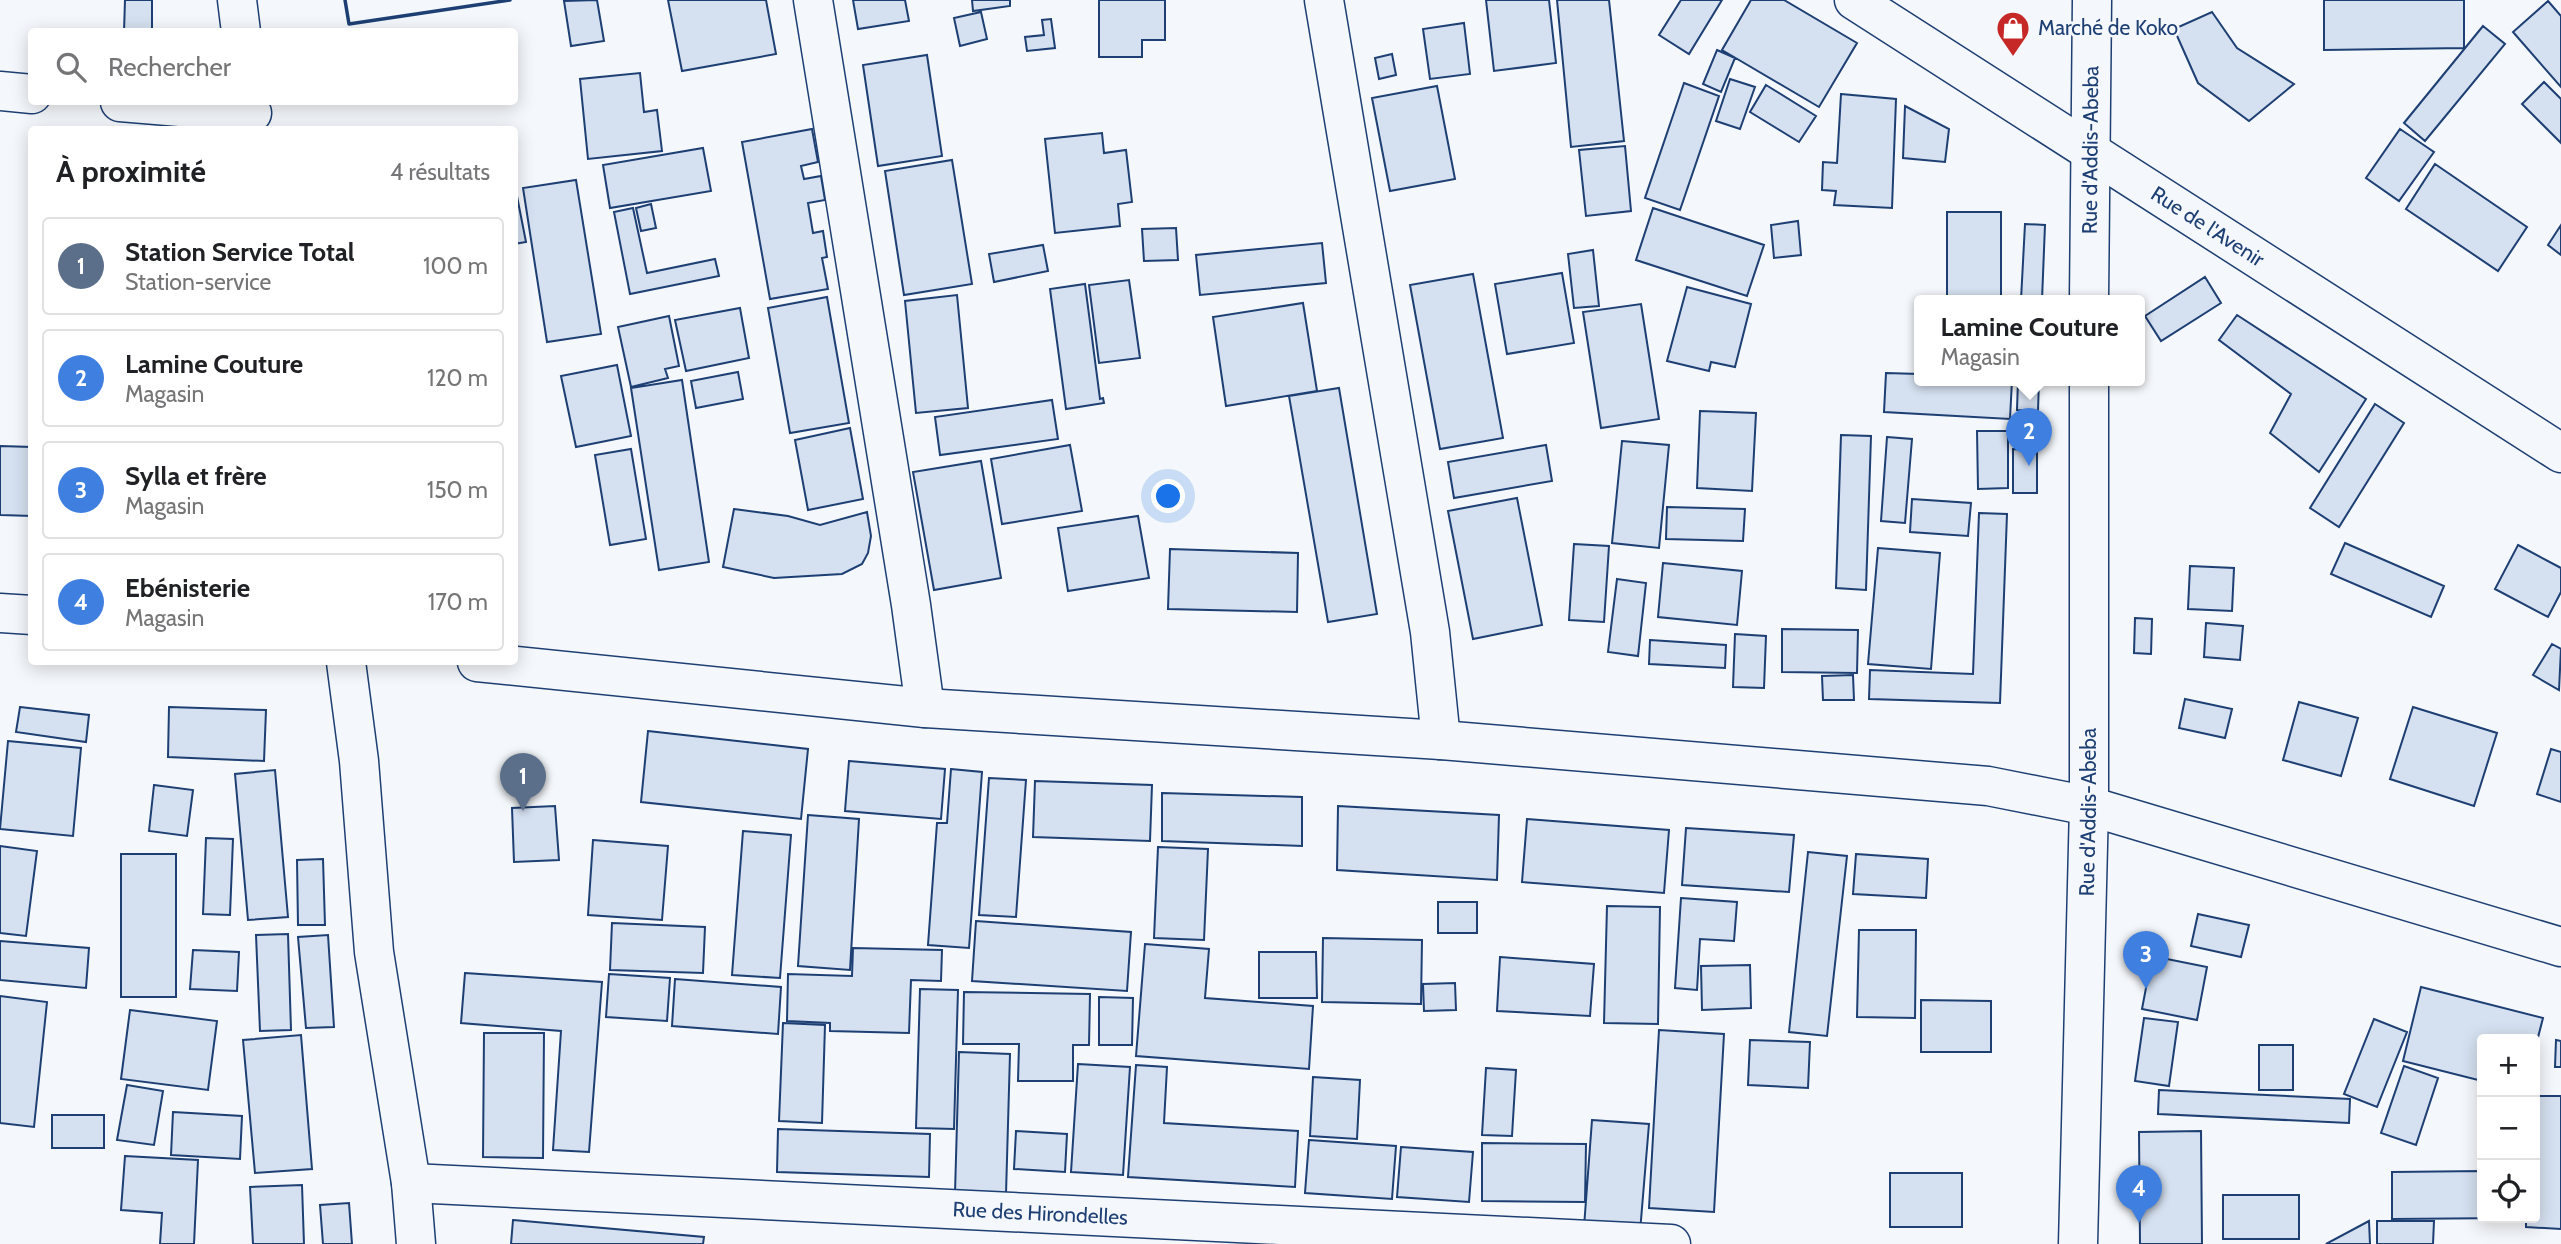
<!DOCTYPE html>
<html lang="fr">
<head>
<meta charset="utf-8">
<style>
  body { margin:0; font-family:Cabin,sans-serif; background:#f2f2f2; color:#202124 }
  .controls { position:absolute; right:21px; bottom:21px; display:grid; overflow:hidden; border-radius:7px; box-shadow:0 4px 18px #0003 }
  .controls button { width:63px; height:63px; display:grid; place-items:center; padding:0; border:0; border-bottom:2px solid #e0e0e0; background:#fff; color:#202124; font:35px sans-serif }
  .you { position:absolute; left:1169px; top:497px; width:24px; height:24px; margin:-18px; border:5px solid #fff; border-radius:50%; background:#1a73e8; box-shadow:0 0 0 10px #1a73e833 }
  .badge { display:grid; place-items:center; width:46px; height:46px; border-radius:50%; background:#0f766e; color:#fff; font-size:23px; font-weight:700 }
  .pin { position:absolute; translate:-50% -58px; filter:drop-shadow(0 2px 4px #0008) }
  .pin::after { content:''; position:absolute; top:37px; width:24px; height:21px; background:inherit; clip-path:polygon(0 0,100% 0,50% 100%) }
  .popup { position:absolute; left:1914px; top:295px; width:231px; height:91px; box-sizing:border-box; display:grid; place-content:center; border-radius:7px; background:#fff; filter:drop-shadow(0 2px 5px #0005); font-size:23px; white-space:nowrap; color:#757577 }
  .popup b { font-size:26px; color:#202124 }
  .popup::after { content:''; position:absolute; left:50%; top:100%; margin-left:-14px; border:14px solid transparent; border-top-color:#fff }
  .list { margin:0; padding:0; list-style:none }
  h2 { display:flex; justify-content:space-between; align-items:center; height:91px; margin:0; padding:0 28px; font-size:30px }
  h2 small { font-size:23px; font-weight:400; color:#757577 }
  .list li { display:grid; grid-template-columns:46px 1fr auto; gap:21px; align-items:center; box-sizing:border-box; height:98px; margin:0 14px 14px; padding:0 14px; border:2px solid #e0e0e0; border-radius:7px }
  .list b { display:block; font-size:26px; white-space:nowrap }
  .list p { margin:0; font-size:23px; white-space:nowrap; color:#757577 }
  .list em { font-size:23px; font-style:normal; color:#757577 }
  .icon { flex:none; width:38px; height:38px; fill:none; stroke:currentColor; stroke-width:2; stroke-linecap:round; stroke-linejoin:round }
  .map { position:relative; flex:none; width:2561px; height:1244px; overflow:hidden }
  .search { position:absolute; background:#fff; box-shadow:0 4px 18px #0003; left:28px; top:28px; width:490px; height:77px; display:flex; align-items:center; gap:18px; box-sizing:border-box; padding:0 24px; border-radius:7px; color:#757577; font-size:26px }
  .panel { position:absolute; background:#fff; box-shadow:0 4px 18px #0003; left:28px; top:126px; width:490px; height:539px; border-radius:7px }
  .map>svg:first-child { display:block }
  .building { fill:#d5e0f0; stroke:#1d3f73; stroke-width:2 }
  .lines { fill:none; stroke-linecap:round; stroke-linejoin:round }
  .street-casing { stroke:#1d3f73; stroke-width:41 }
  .secondary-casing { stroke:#1d3f73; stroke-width:41 }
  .street { stroke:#f4f7fb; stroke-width:38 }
  .secondary { stroke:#f4f7fb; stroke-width:38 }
  .wall { stroke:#1d3f73; stroke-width:3.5 }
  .labels { text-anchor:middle; stroke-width:5; stroke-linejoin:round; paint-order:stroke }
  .poi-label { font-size:21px; fill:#1d3f73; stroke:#f4f7fb; text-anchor:start }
  .street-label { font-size:21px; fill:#1d3f73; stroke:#f4f7fb }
</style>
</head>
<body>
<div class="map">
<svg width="2561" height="1244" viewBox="0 0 2561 1244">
  <rect width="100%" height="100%" fill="#f4f7fb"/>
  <!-- building -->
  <path class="building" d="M125,0h27v32h-28z
    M597,0l7,41 -33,5 -7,-45z
    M668,0h98l10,54 -94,17z
    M853,0h52l4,21 -51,8z
    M972,0h38v6l-37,5z
    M1099,0h66v40h-23v17h-43z
    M1486,0h63l7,63 -62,8z
    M1557,0h52l15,141 -53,6z
    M1681,0h41l-33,54 -30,-19z
    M1751,0h33l73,43 -38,64 -97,-57z
    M2324,0h140v48l-140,2z
    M2548,1l13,15v71l-48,-55z
    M981,12l6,27 -27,7 -6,-28z
    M2212,12l25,36 57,36 -45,37 -51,-38 -24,-54z
    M1051,19l4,29 -28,3 -2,-14 19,-2 -2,-15z
    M1464,23l6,51 -40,5 -7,-50z
    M2483,26l22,18 -80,97 -21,-18z
    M1717,50l18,8 -14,34 -18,-8z
    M1392,54l4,21 -17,4 -4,-21z
    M927,55l15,101 -64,10 -15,-101z
    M640,73l4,39 13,-2 5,41 -74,8 -8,-80z
    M1730,79l25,8 -15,42 -24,-8z
    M2544,82l17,17v44l-39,-39z
    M1684,83l35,13 -39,114 -35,-12z
    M1766,85l50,31 -17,26 -49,-30z
    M1437,86l18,93 -65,12 -18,-93z
    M1841,94l55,5 -4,109 -58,-3 2,-14 -14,-1 1,-28 14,1z
    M1905,106l44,23 -4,33 -42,-4z
    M812,129l6,33 -17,4 3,13 17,-3 4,24 -17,3 5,30 10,-2 4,26 -5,1 6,31 -58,10 -28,-157z
    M2400,129l34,23 -35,49 -33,-23z
    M1102,133l2,20 22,-3 6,52 -14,2 2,22 -65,7 -10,-94z
    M1625,146l6,65 -45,5 -7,-66z
    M703,148l8,43 -101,17 -7,-43z
    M952,160l20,124 -68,11 -19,-124z
    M2435,164l92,63 -29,44 -92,-62z
    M576,180l25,154 -54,8 -24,-154z
    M514,181l12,61 -12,2z
    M651,204l5,24 -15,3 -5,-23z
    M633,208l14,65 68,-14 4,17 -89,18 -16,-82z
    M1653,208l111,37 -17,51 -111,-36z
    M1947,212h54v88h-54z
    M1798,221l3,34 -27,3 -3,-33z
    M2025,224l20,1 -3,75h-21z
    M2561,225v30l-13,-10z
    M1176,228l2,32 -34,1 -2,-32z
    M1322,243l4,40 -126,12 -4,-40z
    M1043,245l5,26 -54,11 -5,-28z
    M1593,250l6,56 -25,2 -6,-54z
    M1562,273l12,70 -67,11 -12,-70z
    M1473,274l30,164 -63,11 -30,-164z
    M2205,277l16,26 -60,38 -16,-25z
    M1129,280l11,78 -41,5 -10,-78z
    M1085,284l15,115 3,-1 1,5 -38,6 -16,-120z
    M1687,287l64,17 -16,63 -24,-5 -2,9 -42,-10z
    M957,295l11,113 -52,5 -11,-112z
    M827,297l22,126 -59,10 -22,-125z
    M1303,303l14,88 -91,15 -13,-89z
    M1641,304l18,115 -58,9 -18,-116z
    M740,308l9,50 -63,13 -11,-51z
    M2237,315l129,84 -47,73 -49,-39 21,-39 -72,-54z
    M669,316l10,50 -14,3 3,9 -37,9 -13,-60z
    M617,365l14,71 -55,11 -15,-71z
    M738,372l5,27 -47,9 -5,-27z
    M1886,373l33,1v6h93l-2,39 -126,-7z
    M682,380l27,182 -50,8 -28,-182z
    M2018,380h21l-1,31 -21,-1z
    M1339,388l38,226 -49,8 -39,-226z
    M1052,400l6,39 -118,16 -5,-38z
    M2375,404l29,19 -65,104 -29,-19z
    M1700,411l56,2 -4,78 -55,-3z
    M850,428l13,71 -55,11 -13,-70z
    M1977,431h31v57l-30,1z
    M1841,435l30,1 -5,154 -30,-2z
    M1887,437l25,2 -7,84 -24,-2z
    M1622,441l47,4 -10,103 -47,-5z
    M1070,445l12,66 -80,13 -11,-65z
    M1546,445l6,36 -98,17 -6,-36z
    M0,446l32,1v69l-32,-1z
    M631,449l15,90 -36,6 -15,-90z
    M2013,449l24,1v43h-24z
    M981,461l20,117 -67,12 -21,-118z
    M1517,498l25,127 -69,14 -25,-128z
    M1912,499l59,4 -3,33 -58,-4z
    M1667,507l78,2 -2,32 -77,-2z
    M734,509l54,7 32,9 47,-13 4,24 -3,17 -6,11 -20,10 -68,4 -51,-11z
    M1979,513l28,1 -7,189 -131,-4 1,-29 103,4z
    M1138,516l11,62 -81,13 -10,-63z
    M2345,543l99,43 -13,31 -100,-43z
    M1574,544l35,2 -5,76 -35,-2z
    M2518,545l43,23v24l-13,25 -53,-28z
    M1878,548l62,5 -9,116 -63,-5z
    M1170,549l128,4 -1,59 -129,-3z
    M1663,563l79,8 -5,54 -79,-8z
    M2190,566l44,2 -2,43 -44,-2z
    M1617,579l29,4 -8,73 -30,-4z
    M2135,618l17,1 -1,35 -17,-1z
    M2206,623l37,3 -3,34 -36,-3z
    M1782,629l76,1 -1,43 -75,-1z
    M1735,634l31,2 -2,52 -31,-1z
    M1650,640l76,5 -1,23 -76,-4z
    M2552,644l9,5 -2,41 -26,-15z
    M1853,675l1,25h-31l-1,-24z
    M2185,699l47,10 -7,29 -46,-10z
    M2299,702l59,16 -17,58 -58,-16z
    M20,707l69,8 -3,27 -70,-10z
    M169,707l97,3 -2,51 -96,-4z
    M2413,707l84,26 -23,73 -84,-27z
    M648,731l160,18 -7,70 -160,-17z
    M8,741l73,7 -8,88 -73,-7z
    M2551,749l10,3v50l-24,-8z
    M849,761l96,8 -4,50 -96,-8z
    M951,769l31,3 -13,176 -41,-3 9,-122h10z
    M275,770l13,147 -40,3 -13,-146z
    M989,778l37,2 -10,137 -37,-2z
    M1035,781l117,4 -2,56 -117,-4z
    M154,785l39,5 -6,46 -38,-5z
    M1162,793l140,4v49l-140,-5z
    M555,806l4,54 -45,2 -2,-54z
    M1338,806l161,9 -2,65 -160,-10z
    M808,815l51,4 -9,151 -52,-4z
    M1527,819l142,11 -5,63 -142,-11z
    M1686,828l108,7 -5,57 -107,-7z
    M743,831l48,4 -11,143 -48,-3z
    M206,838l27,1 -3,76 -27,-1z
    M593,840l75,6 -6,74 -74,-5z
    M0,846l37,5 -11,85 -26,-3z
    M1158,847l50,2 -4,91 -50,-2z
    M1808,852l39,4 -20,180 -38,-4z
    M121,854h55v143h-55z
    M1856,854l72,5 -2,39 -73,-4z
    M323,859l2,66h-27l-1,-65z
    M1681,898l56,4 -3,39 -34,-2 -3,51 -22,-2z
    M1438,902h39v31h-39z
    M1607,906l53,1 -2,117 -54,-1z
    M2198,914l51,11 -8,32 -50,-11z
    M976,921l155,11 -4,59 -155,-10z
    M612,923l93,4 -2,46 -93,-3z
    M1859,930h57l-1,88 -58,-1z
    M288,934l3,96 -31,1 -4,-96z
    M328,935l6,92 -28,1 -8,-91z
    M1323,938l99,2 -1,64 -99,-2z
    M0,941l89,7 -3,40 -86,-8z
    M1145,944l64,5 -4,49 108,8 -4,63 -173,-13z
    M853,948l89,2 -1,31 -30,-1 -2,53 -79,-2v-8l-43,-2 1,-47 64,2z
    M193,950l46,2 -2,39 -47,-2z
    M1259,952h57l1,46h-58z
    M2152,956l55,11 -10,53 -55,-11z
    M1500,957l94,7 -4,52 -93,-5z
    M1750,965l1,43 -49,2 -1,-44z
    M465,973l137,9 -13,170 -36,-2 8,-119 -100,-8z
    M609,974l61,4 -3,43 -61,-4z
    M675,979l106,8 -3,47 -106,-8z
    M1455,983l1,27 -32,1 -1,-27z
    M2421,987l122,31 -8,31v-10h-53v42l-79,-20z
    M920,989l38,1 -4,139 -38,-1z
    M964,992l126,2 -1,51h-16v36h-55l1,-37h-56z
    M0,996l47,6 -13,125 -34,-4z
    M1099,997l34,1 -1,47h-33z
    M1921,1000l70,1v51h-70z
    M130,1010l87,11 -9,69 -87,-11z
    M2144,1018l34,4 -9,64 -34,-5z
    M2374,1019l33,13 -30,75 -33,-13z
    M783,1023l42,2 -3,98 -43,-2z
    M1659,1030l65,4 -10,178 -65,-4z
    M484,1033h60l-1,125 -60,-1z
    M301,1035l11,134 -57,4 -12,-133z
    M1750,1040l60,2 -2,46 -60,-3z
    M2556,1040l5,1v26h-6z
    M2259,1045h34v45h-34z
    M959,1052l51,2 -4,140 -51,-1z
    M1078,1064l52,3 -7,108 -52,-3z
    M1136,1065l31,2 -3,56 134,8 -3,56 -167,-10z
    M2404,1066l34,12 -22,67 -35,-12z
    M1486,1068l30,2 -4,66 -30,-1z
    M1313,1077l47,3 -3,59 -47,-3z
    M127,1085l36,6 -9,54 -37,-5z
    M2159,1090l191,9 -1,24 -191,-9z
    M2535,1096h26v133l-35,-2v-9h9z
    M173,1112l69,4 -2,43 -69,-4z
    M52,1115h52v33h-52z
    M1592,1120l57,4 -9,108 -56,-5z
    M778,1129l152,5 -1,43 -152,-5z
    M1016,1131l51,3 -2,38 -51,-3z
    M2201,1131l1,113h-62l-1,-112z
    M1309,1140l87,6 -4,53 -87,-6z
    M1482,1143l104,1 -1,58 -103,-1z
    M1401,1147l72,5 -4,50 -72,-5z
    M125,1156l73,4 -4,84h-34l2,-31 -41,-3z
    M2482,1171v47h27l-117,1v-47z
    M1890,1173h72v54h-72z
    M302,1185l2,59h-51l-3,-57z
    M2223,1195h76v44h-76z
    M349,1203l3,41h-29l-3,-39z
    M513,1220l191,17 -1,7h-192z
    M2369,1221l1,23h-44z
    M2377,1221h57l-1,23h-56z"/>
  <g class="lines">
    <defs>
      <g id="street">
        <path d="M237,0l4,32"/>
        <path d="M813,0l98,605 14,103"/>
        <path d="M1324,0l106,632 11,108"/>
        <path id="s1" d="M1854,0l707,453"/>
        <path d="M0,91l32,3"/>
        <path d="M120,102l132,11"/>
        <path id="s2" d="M2089,300l3,-300"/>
        <path d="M346,662l13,99 15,191 37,231 5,61"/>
        <path id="s3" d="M411,1183l1260,61"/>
        <path id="s4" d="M2078,1244l11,-438v-426"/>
      </g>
      <path id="secondary" d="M0,613l32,2
        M477,662l448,46 516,32 547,46 101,20 472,141"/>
    </defs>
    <!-- street casing -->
    <use href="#street" class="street-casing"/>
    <!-- secondary casing -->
    <use href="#secondary" class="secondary-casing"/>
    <!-- street -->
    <use href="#street" class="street"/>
    <!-- secondary -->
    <use href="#secondary" class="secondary"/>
    <!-- wall -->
    <path class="wall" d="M345,0l4,24 161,-24"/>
  </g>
  <!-- icons -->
  <defs>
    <symbol id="shop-pin" viewBox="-11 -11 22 30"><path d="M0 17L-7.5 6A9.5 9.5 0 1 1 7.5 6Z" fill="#c62828" stroke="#f4f7fb"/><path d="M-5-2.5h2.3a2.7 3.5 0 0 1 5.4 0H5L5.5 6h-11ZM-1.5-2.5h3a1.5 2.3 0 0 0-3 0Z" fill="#fff"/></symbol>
  </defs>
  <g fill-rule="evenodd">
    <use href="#shop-pin" x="1994" y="9" width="38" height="52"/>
  </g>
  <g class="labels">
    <!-- poi labels -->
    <g class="poi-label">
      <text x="2038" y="35">Marché de Koko</text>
    </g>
    <!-- street labels -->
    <g class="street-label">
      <text dy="7" stroke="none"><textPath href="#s2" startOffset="150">Rue d'Addis-Abeba</textPath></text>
      <text dy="7" stroke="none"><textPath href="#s1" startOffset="420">Rue de l'Avenir</textPath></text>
      <text dy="7" stroke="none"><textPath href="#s4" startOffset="432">Rue d'Addis-Abeba</textPath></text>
      <text dy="7" stroke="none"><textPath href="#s3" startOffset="630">Rue des Hirondelles</textPath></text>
    </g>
  </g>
</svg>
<div class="controls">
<button>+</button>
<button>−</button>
<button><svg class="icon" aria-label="locate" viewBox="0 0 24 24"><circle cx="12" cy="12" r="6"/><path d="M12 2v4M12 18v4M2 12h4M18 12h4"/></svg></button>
</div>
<div class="you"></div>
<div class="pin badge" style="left:523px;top:811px;background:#5c6f8a">1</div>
<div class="pin badge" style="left:2029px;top:466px;background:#3f7fe0">2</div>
<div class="popup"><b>Lamine Couture</b>Magasin</div>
<div class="pin badge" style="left:2146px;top:989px;background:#3f7fe0">3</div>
<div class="pin badge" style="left:2139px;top:1223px;background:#3f7fe0">4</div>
<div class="search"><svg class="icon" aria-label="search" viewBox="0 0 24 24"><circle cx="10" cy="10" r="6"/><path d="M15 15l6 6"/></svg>Rechercher</div>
<section class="panel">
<h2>À proximité<small>4 résultats</small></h2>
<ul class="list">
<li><span class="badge" style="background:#5c6f8a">1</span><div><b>Station Service Total</b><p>Station-service</p></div><em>100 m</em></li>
<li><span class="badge" style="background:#3f7fe0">2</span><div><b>Lamine Couture</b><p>Magasin</p></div><em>120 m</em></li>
<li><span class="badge" style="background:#3f7fe0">3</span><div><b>Sylla et frère</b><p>Magasin</p></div><em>150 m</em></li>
<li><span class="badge" style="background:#3f7fe0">4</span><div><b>Ebénisterie</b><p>Magasin</p></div><em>170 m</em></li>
</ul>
</section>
</div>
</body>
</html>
